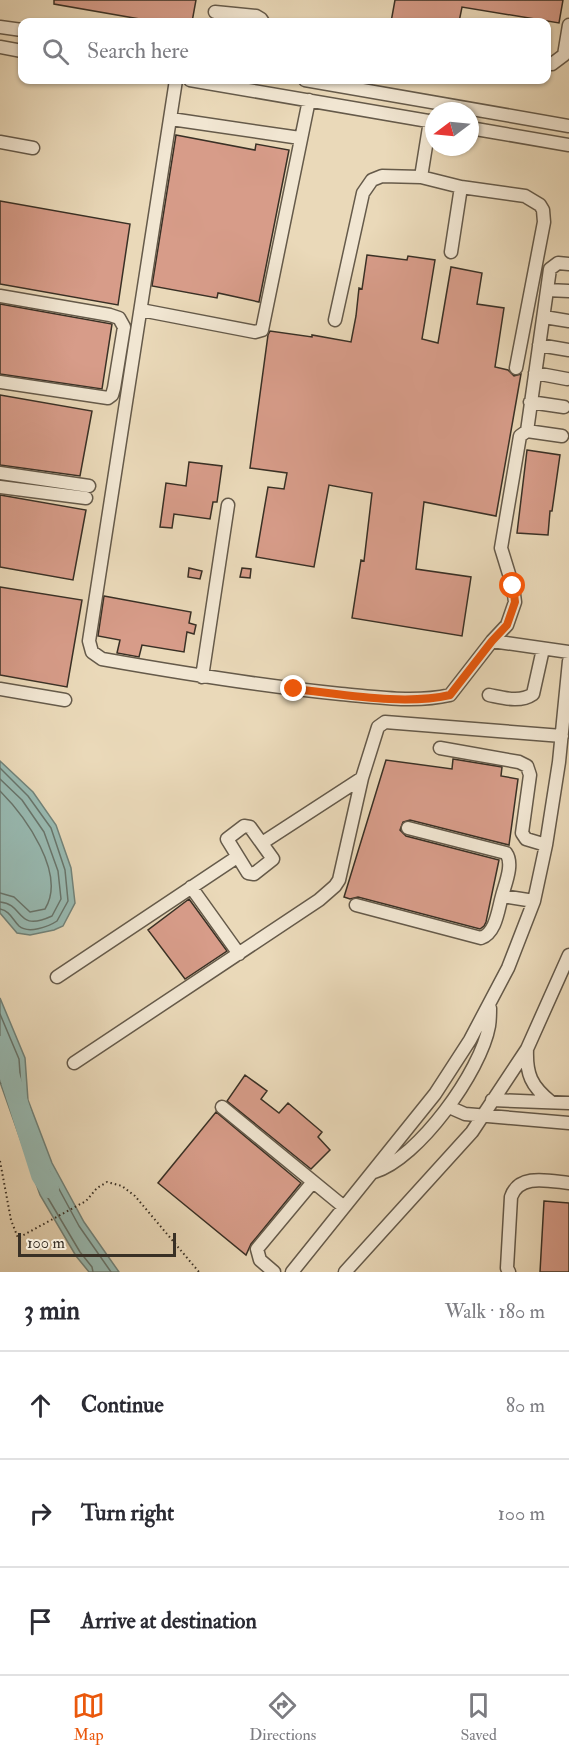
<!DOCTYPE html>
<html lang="en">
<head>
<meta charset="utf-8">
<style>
  body { margin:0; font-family:"IM FELL Double Pica",serif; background:#f2f2f3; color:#2b2b33 }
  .compass { position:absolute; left:425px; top:102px; width:54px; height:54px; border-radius:50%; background:#fff; box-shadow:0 2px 4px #0004; rotate:254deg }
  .scale { position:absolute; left:18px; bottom:15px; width:158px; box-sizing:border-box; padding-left:6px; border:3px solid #393025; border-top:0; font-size:16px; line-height:21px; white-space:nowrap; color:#393025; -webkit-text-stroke:4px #f1e6d2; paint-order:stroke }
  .stop { position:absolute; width:18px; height:18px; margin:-14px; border:4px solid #ea580c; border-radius:50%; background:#fff }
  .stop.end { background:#ea580c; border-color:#fff; box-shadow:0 2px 6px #0008 }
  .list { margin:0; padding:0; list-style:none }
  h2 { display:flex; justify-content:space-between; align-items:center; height:78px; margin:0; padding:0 24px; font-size:26px }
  h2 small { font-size:20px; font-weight:400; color:#7c7c81 }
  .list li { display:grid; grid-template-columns:39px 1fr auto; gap:18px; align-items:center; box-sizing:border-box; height:108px; padding:0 24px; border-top:2px solid #e1e1e2 }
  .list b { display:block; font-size:22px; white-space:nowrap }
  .list em { font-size:20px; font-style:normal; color:#7c7c81 }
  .icon { flex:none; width:33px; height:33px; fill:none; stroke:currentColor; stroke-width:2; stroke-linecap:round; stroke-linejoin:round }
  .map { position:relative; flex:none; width:569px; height:1272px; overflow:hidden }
  .search { position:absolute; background:#fff; box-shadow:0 2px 4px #0004; left:18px; right:18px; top:18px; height:66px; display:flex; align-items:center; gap:15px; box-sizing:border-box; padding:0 21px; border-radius:12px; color:#7c7c81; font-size:22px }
  .sheet { height:402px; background:#fff }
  nav { display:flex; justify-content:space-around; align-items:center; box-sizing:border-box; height:84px; border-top:2px solid #e1e1e2; background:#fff; font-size:16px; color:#7c7c81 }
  nav a { display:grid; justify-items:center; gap:3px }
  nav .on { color:#ea580c }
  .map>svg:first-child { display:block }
  .water { fill:#98bab2; stroke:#72837a; stroke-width:1.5 }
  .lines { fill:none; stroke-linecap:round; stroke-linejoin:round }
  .shore { stroke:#68756c; stroke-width:1.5 }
  .river { stroke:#98bab2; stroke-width:20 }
  .building { fill:#d79c89; stroke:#393025; stroke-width:1.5 }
  .minor-casing { stroke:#655a4a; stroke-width:15 }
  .path { stroke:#393025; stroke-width:2; stroke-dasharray:1.5 3; stroke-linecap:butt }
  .minor { stroke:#f1e6d2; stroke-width:12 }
  .route { stroke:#ea580c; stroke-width:8 }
</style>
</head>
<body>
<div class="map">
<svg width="569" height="1272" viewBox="0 0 569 1272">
  <rect width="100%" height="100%" fill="#ead9b9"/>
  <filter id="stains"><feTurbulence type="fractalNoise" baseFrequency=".00333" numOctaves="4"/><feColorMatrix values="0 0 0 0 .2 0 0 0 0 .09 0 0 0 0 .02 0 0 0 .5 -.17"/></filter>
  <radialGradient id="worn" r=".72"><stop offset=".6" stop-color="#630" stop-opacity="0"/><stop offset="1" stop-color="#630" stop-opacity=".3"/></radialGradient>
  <!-- water -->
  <path class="water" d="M0,761l33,31 23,33 15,43 4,35 -12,23 -9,4 -24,5 -13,-2 -17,-20z
    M0,998l25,60 3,42 24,63 32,59 35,50h-30l-13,-16 -36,-61 -40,-113z"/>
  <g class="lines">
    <!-- shore -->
    <path class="shore" d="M0,768l28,28 23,32 14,42 3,31 -11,20c-9,6 -29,13 -38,5 -7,-7 -9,-15 -19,-17
      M0,779l22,21 22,32 14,39 3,28 -9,17c-37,17 -27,-12 -52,-14
      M0,791c25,25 67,83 45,118l-15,3 -16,-15 -14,-4
      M0,1014l19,45 3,42 24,64 33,61 32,46
      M0,1083l5,1 3,4 37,105 35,59 12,15 1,5"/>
    <!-- river -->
    <path class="river" d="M0,1046l41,129 8,13"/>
  </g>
  <!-- building -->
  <path class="building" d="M54,0h142l-4,22h-35l-103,-18z
    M395,0h168l-4,23 -97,-16 -3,15h-68z
    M176,135l79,15 1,-6 33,6 -30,152 -41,-9 -1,5 -65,-12z
    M0,201l130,23 -12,81 -118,-21z
    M367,255l40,5 1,-4 27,4 -13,79 16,4 13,-76 31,6 -5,31 27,4 -9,59 13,3 6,6 7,-2 -25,142 -72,-14 -8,67 55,8 -9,59 -110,-18 9,-58 3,1 8,-68 -43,-8 -15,82 -58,-10 12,-70 16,2 3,-16 -37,-5 18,-133 2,-4 42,6v-2l39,7 5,-26 3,-28 3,1z
    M0,304l112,20 -10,65 -102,-15z
    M0,395l92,16 -12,65 -80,-11z
    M527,450l33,5 -8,56h-2l-2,24 -31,-2z
    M189,462l33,4 -5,36h-4l-3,17 -36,-5 -2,14 -12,-1 6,-44 20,3z
    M0,495l86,15 -13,70 -73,-13z
    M189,568l13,3 -2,8 -12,-2z
    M242,568l9,1 -1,9 -10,-1z
    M0,587l82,13 -15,87 -67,-12z
    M104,596l87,16 -2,11 7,2 -2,9 -7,-2 -3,20 -42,-7 -3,12 -22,-4 3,-13 -22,-4z
    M453,759l49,8 -1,9 17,3 -9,66 -99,-25 -7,2 -3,8 6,6 93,24 -13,62 -2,4 -4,3 -122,-32 -8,2 -6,-2 42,-137 66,9z
    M189,899l38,52 -42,28 -37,-49z
    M245,1075l22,16 -6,8 18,14 9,-10 34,29 -4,5 12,13 -19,19 -84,-68z
    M216,1112l85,71 -50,61 -5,11 -88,-72z
    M544,1201l25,2v69h-29z"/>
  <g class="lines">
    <defs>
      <path id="minor" d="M215,12l41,4 5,3 2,3
        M0,27l22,3
        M0,47l22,4
        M546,64h6l12,-9 5,-30
        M176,80l-87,561 3,11 10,7c79,14 159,27 239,35 36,3 74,9 109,1l42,-54 77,11
        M190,80l244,42
        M305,80l264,46
        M171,119l129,19
        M430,121l-9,56 40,10 64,9 15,9 3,5 1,12 -28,146
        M470,128l99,17
        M0,142l33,6
        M451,252l10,-65
        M547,290l22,1
        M0,296l110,19 9,3 5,9 -10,61 -2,7 -4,3 -108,-16
        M141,310l114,22 7,-2 47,-230
        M544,317l25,4
        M335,320l28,-127 9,-13 10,-4 39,1
        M539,345l30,5
        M535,373l32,6
        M530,402l34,5
        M527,431l23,-162 8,-6 11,1
        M0,473l89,13
        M0,487l86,11
        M492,641l15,-16 8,-23 -2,-15 -12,-39 19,-112 7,-5 35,5
        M202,677l26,-172
        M0,689l65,11
        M489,695c15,3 31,8 44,-1l10,-45
        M440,748l79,14 8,4 3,9 -8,58 4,6 20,6
        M362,778l16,-51 7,-5 177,14
        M244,826l6,1 23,32 -19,15 -6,-1 -21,-34z
        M408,828l98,25c8,11 -1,31 -4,43
        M191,887l48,67
        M356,905l125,33c15,-5 17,-28 21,-42l32,5
        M57,977l180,-120
        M527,1049c-1,25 4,37 24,53
        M74,1063l245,-163 16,-14 4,-6 23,-102 -100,65
        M492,1100l77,3
        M222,1107l122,100
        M449,1107l16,7 104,9
        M374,1172c44,-13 107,-101 115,-146 1,-6 1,-12 1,-18
        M274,1272l-14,-12 -3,-11 55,-66
        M292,1272l143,-178 35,-54 38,-72 26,-67 12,-56 13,-83 10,-101
        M345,1272l127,-140 55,-83 42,-94
        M509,1272l-2,-4 4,-71c8,-24 38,-16 58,-14"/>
    </defs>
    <!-- minor casing -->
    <use href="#minor" class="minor-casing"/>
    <!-- path -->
    <path class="path" d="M0,1161l11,59 7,18 68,-37 11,-13 10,-6 15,4 13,10 64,76"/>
    <!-- minor -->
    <use href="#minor" class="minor"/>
  </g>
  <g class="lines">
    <!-- route -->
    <path class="route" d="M294,689c49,5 109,17 156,6l42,-54 15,-16 8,-23 -2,-16"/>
  </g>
  <rect width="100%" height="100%" filter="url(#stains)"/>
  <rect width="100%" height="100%" fill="url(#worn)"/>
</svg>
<svg class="compass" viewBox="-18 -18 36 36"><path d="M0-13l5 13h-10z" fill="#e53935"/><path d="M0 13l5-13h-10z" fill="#7c7c81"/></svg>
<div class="scale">100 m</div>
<div class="stop" style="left:513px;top:586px"></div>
<div class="stop end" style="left:294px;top:689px"></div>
<div class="search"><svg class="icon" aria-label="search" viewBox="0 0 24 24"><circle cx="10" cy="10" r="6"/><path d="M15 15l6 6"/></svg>Search here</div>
</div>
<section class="sheet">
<h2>3 min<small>Walk · 180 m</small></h2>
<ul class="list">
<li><svg class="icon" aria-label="ahead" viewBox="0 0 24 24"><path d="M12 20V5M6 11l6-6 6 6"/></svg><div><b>Continue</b></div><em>80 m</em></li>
<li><svg class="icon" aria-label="right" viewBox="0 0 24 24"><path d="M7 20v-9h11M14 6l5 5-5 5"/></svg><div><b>Turn right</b></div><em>100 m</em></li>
<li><svg class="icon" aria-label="arrive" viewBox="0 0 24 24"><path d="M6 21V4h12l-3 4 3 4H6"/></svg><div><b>Arrive at destination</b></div></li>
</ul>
</section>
<nav>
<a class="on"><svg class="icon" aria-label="map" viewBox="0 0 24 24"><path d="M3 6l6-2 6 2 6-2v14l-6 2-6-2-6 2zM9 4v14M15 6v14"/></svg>Map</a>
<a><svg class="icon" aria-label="directions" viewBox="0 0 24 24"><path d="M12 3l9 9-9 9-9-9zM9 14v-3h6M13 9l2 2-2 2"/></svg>Directions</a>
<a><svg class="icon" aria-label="saved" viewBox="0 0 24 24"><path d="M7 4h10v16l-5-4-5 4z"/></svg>Saved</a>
</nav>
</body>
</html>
